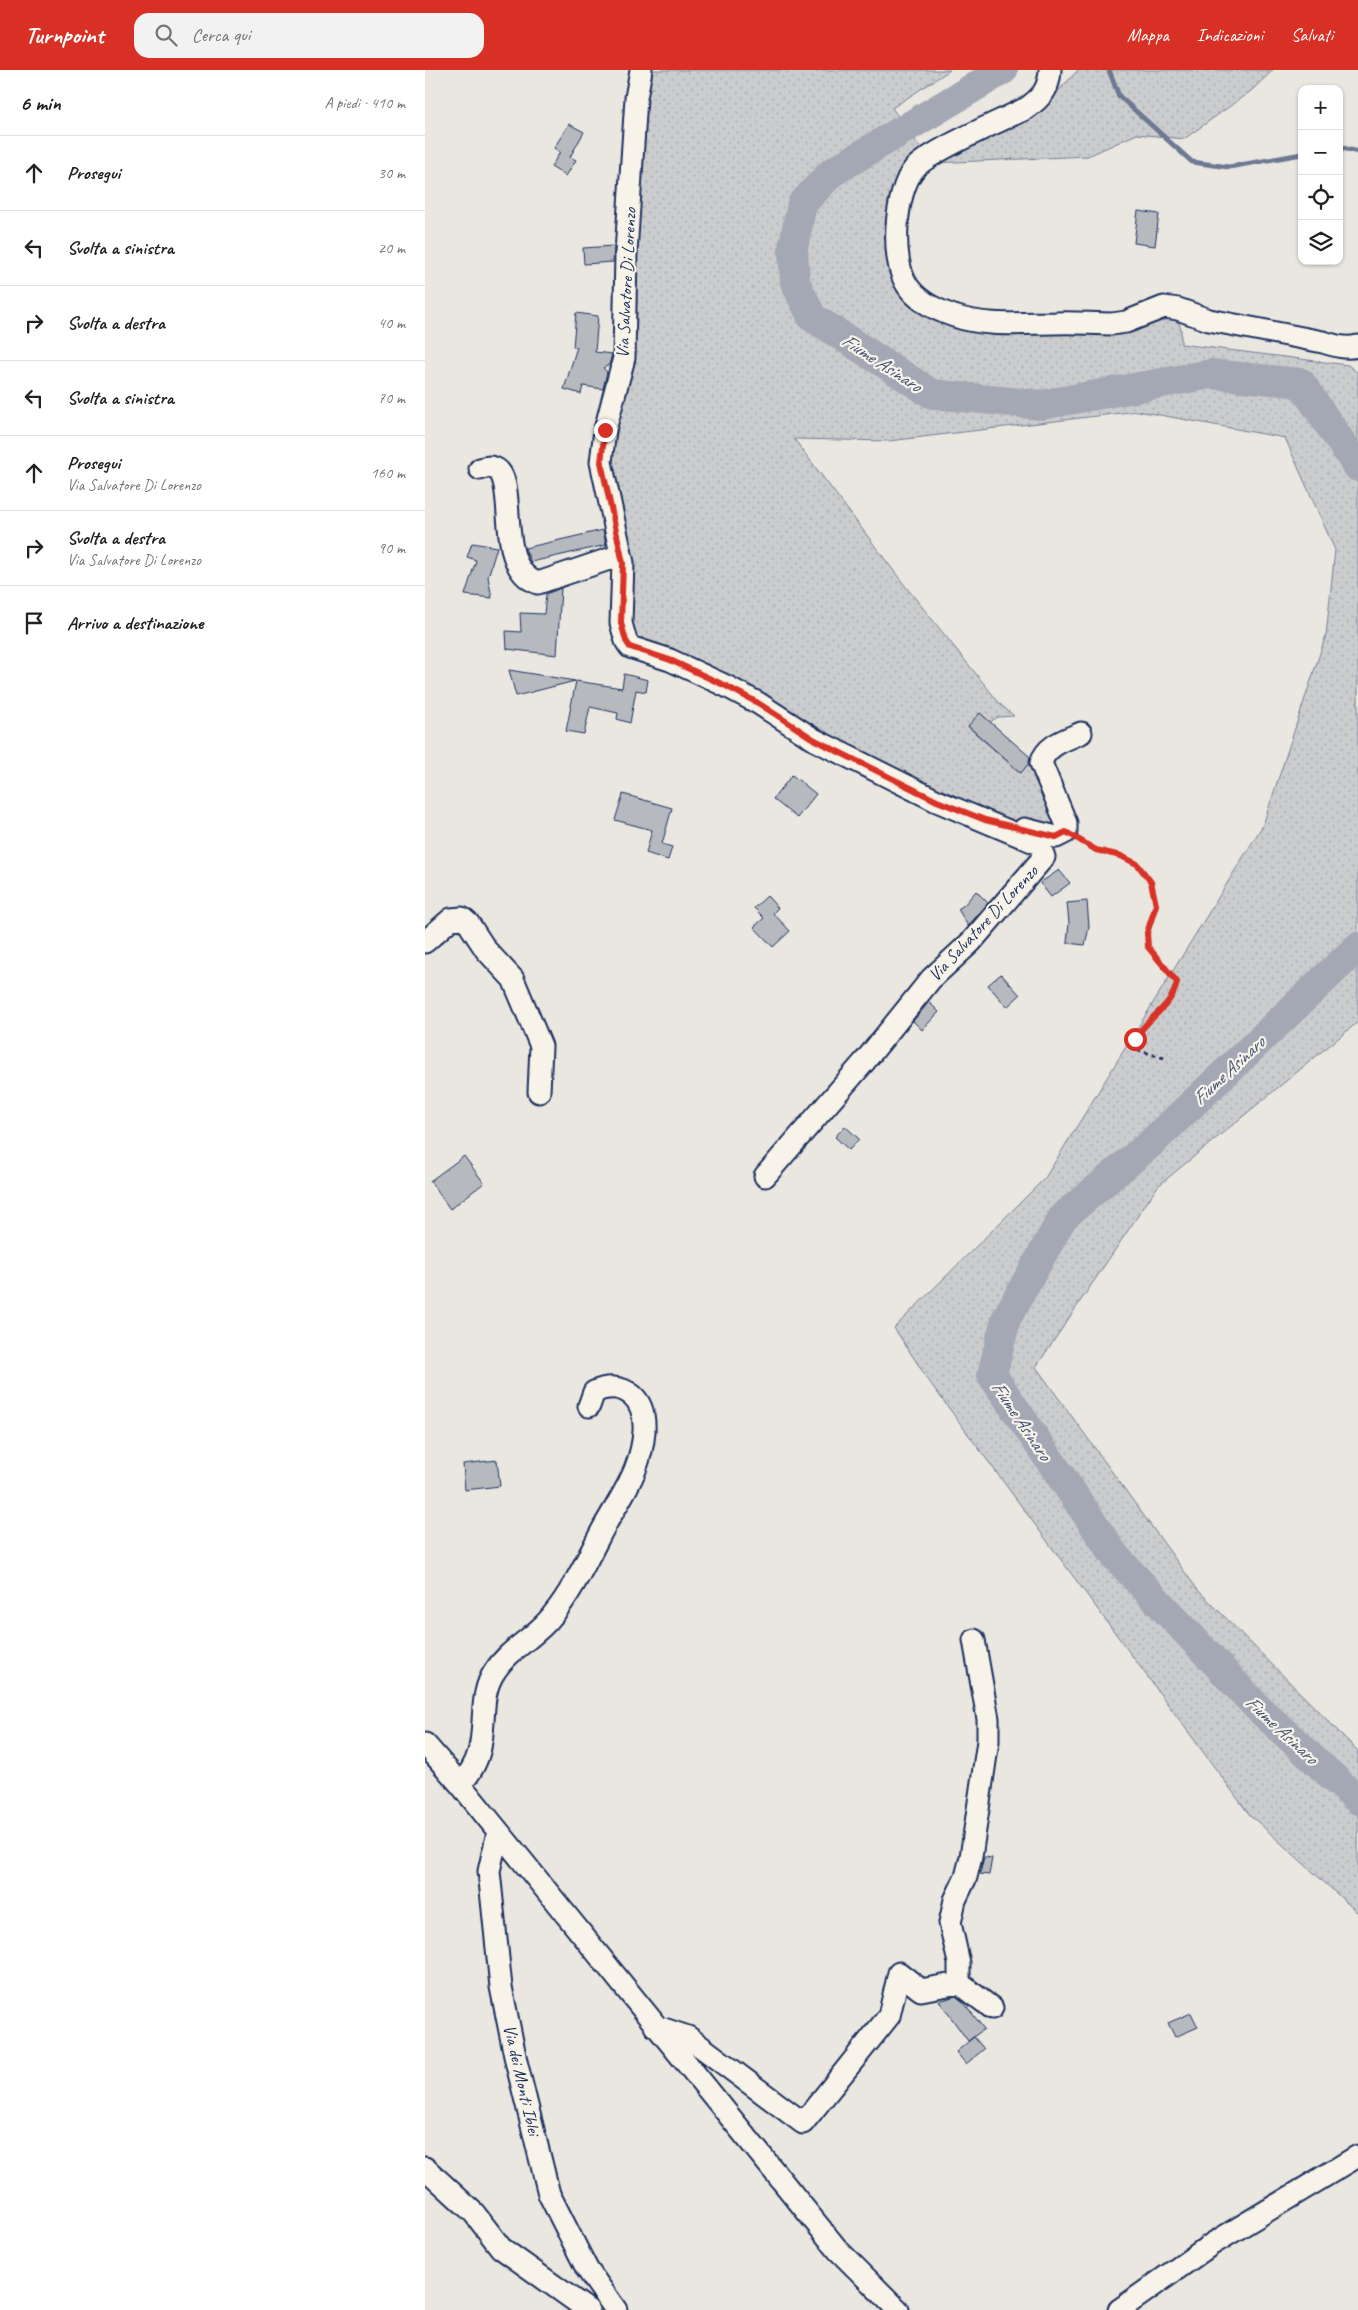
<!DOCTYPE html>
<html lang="it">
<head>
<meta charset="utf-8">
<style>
  body { margin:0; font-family:Caveat,sans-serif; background:#f2f2f2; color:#222 }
  .controls { position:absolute; right:15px; top:15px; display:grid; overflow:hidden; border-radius:10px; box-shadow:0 1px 4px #0004 }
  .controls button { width:45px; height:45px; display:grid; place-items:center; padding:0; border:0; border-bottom:1px solid #e0e0e0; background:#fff; color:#222; font:25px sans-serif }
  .stop { position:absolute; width:15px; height:15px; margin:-11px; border:4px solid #d93025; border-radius:50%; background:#fff }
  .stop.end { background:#d93025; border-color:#fff; box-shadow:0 1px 5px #0008 }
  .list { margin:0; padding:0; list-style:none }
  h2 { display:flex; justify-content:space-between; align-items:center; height:65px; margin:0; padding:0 20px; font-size:21px }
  h2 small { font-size:16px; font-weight:400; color:#767676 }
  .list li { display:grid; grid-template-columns:32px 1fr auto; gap:15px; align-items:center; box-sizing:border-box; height:75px; padding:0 20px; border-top:1px solid #e0e0e0 }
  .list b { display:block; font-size:19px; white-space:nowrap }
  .list p { margin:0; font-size:16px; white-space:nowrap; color:#767676 }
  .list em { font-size:16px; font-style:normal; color:#767676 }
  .icon { flex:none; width:28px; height:28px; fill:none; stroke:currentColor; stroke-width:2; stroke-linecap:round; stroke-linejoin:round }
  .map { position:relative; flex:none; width:933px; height:2240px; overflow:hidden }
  header { display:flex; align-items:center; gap:30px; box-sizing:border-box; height:70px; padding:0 25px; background:#d93025; color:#fff }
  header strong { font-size:24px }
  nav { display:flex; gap:28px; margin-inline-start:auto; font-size:18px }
  .search { width:350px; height:45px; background:#f2f2f2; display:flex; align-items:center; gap:12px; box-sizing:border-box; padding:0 18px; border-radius:15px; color:#767676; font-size:19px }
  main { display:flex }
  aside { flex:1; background:#fff }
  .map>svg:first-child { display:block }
  .grass { fill:url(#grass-dots); stroke:#737e96 }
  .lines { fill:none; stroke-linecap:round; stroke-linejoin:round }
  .stream { stroke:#6d7892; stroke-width:5 }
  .river { stroke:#a3a8b4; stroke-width:30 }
  .building { fill:#b6babf; stroke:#1b2f5e }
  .minor-casing { stroke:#1b2f5e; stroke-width:25 }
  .path { stroke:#1b2f5e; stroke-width:3; stroke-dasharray:4 4; stroke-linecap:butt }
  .minor { stroke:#f7f3e8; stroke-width:21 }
  .route { stroke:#d93025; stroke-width:6 }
  .labels { text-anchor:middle; stroke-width:4.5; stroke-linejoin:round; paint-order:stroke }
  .street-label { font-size:18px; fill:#1b2f5e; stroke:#f7f3e8 }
  .water-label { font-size:19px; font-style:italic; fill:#445378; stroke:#f7f3e8 }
</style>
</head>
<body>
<header>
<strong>Turnpoint</strong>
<div class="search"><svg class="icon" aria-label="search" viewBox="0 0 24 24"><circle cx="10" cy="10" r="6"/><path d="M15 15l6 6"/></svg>Cerca qui</div>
<nav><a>Mappa</a><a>Indicazioni</a><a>Salvati</a></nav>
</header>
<main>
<aside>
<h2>6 min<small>A piedi · 410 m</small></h2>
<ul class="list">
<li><svg class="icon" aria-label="ahead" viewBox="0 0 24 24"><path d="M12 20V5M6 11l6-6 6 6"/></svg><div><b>Prosegui</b></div><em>30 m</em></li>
<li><svg class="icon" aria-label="left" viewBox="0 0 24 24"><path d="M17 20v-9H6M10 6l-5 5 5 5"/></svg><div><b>Svolta a sinistra</b></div><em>20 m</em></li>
<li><svg class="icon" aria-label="right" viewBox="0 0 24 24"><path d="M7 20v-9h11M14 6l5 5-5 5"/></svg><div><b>Svolta a destra</b></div><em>40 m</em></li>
<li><svg class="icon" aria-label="left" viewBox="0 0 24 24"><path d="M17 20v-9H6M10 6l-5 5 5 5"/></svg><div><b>Svolta a sinistra</b></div><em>70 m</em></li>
<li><svg class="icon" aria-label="ahead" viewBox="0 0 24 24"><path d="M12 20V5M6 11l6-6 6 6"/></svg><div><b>Prosegui</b><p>Via Salvatore Di Lorenzo</p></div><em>160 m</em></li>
<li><svg class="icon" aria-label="right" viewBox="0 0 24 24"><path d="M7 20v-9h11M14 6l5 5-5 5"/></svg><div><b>Svolta a destra</b><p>Via Salvatore Di Lorenzo</p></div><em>90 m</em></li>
<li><svg class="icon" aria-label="arrive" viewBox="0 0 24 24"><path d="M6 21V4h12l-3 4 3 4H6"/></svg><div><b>Arrivo a destinazione</b></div></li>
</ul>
</aside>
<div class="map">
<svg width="933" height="2240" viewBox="0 0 933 2240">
  <defs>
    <pattern id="grass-dots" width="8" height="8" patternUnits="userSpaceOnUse" patternTransform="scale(1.25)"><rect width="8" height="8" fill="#cbcccd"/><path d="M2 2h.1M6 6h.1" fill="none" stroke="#aeb0b2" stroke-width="1.8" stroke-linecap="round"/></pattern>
  </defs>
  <rect width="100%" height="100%" fill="#eae7e0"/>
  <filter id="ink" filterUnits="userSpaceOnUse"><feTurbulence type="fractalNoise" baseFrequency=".02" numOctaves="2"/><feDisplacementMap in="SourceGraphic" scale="10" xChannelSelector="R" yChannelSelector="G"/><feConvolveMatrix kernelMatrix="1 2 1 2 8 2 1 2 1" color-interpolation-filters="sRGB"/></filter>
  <g filter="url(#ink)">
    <!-- grass -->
    <path class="grass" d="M222,0h303l-58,38 33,46 -31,107 64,60 218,-9 5,18v14l167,21 10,8v649l-200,164 -122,181 161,222 161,162v162l-109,-99 -318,-430 -37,-56 151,-150 218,-353 63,-190 9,-85 -50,-112 -147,-27 -249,30 -95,-2 112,148 95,118 13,11 -16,1 -8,5 -10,-9 -12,14 52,46 13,-13 25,69 -34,-4 -49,-13 -341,-168 -26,-166z
      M653,0h195l-22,21 -67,48 -47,-5 -49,22 -155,7 109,-55z"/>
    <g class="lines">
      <!-- stream -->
      <path class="stream" d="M684,0l10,26 73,66 37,5 73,-13
        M914,77l19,5"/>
      <!-- river -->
      <path class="river" d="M578,0l-172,103 -29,31 -9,44 2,34 17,35 120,77 109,11 170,-31 90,9 57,84
        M933,877l-208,197 -87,73 -57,102 -14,56 123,181 143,152 100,92"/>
    </g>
    <!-- building -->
    <path class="building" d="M144,54l15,8 -14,25 6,3 -10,16 -15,-9 9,-15 -6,-4z
      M713,141l21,3 -4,32 -21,-3z
      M189,176l-1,16 -29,2 -1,-16z
      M151,243l22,3 -3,36 17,2 -3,11 -6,3 4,4 -4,17 -20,-3 -2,8 -17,-5 13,-42h-4z
      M178,460l3,15 -75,17 -5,-11 -1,-3z
      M47,473l25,4 -9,30 4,21 -27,-3 11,-35 -9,-3z
      M136,518l-4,67 -50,-6 -1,-18 15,1 -1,-19 24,1 2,-20z
      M84,600l66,11 -59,15z
      M199,604l24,6 -2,12 -10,-2 -6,33 -13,-4 1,-6 -28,-6 -6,27 -18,-3 10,-50 46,7z
      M555,643l50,44 -1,6 -8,10 -53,-47z
      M367,705l24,19 -19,24 -24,-19z
      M198,724l49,14 -10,36 10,3 -4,13 -22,-7 6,-23 -37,-10z
      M634,800l11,13 -19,14 -11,-14z
      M551,821l12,12 -20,23 -10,-17 6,-4z
      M342,826l11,12 -5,5 17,18 -17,16 -19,-20 10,-9 -10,-10z
      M662,831l2,26 -4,18 -18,-2 2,-20 -2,-20z
      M576,904l19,21 -13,12 -19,-22z
      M504,932l10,10 -17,18 -9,-9z
      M420,1056l14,13 -10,11 -14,-13z
      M39,1086l20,27 -34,26 -20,-28z
      M72,1390l3,26 -35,4 -2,-26z
      M559,1787l8,1 -3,17 -9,-1z
      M531,1926l8,7 20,26 -16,12 -29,-40z
      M766,1943l7,14 -23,10 -7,-14z
      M549,1967l10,12 -18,15 -10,-12z"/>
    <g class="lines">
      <defs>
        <path id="minor" d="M216,0l-5,28 -10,155 -2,105 -19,72 -4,32 22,101 -2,60 5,18 4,6 40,13 56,26 32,17 57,37 122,61 102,43 5,13 -73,85 -40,37 -66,82 -100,115
          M625,0c-1,19 -8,27 -23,38 -24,12 -98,43 -113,61 -19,23 -24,90 -7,116 10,16 29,25 47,31 32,11 68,7 101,7 19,-1 38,1 57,1l14,-2 38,-15 14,2 31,11 114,22c13,4 22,7 35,4
          M55,399c49,-18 6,97 58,114l83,-28
          M599,759l32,8 10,-5v-9l-25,-60c5,-18 24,-23 40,-30
          M0,872l26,-23 11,-1 7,6 17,26 27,29 28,67 -2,46
          M0,1674l35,40 378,466 60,60
          M35,1714c37,-36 12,-80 35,-113 15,-23 41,-34 57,-55 22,-27 36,-59 52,-89 10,-18 23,-37 31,-57 8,-21 17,-58 -3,-75 -11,-9 -25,-9 -38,-3l-5,14
          M73,1762l-9,39 12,116 15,74 33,133 38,75 29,41
          M534,1913v-20l-9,-40 5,-23 11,-23 5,-20 17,-116v-22l-14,-79
          M230,1956l33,11 115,86 86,-107 10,-43 22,17 38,-7 33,25
          M0,2098l49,45 27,35 87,62
          M694,2240l93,-66 146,-88"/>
      </defs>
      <!-- minor casing -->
      <use href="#minor" class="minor-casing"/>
      <!-- path -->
      <path class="path" d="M655,770l16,10 25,6 16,7 14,19 5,23 -9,28 1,14 29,35c-6,33 -45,39 -40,68l31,9"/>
      <!-- minor -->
      <use href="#minor" class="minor"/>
    </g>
  </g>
  <g class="lines" filter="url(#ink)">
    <!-- route -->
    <path class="route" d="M180,360l-4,32 22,101 -2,60 5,18 4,6 40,13 56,26 32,17 57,37 122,61 48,19 71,17 10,-5 30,18 25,6 16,8 14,18 5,23 -9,28 1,14 29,35c-5,26 -30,35 -42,57"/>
  </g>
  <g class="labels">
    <!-- street labels -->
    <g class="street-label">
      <text transform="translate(201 213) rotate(-87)" y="6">Via Salvatore Di Lorenzo</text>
      <text transform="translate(558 853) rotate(-47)" y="6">Via Salvatore Di Lorenzo</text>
      <text transform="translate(97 2010) rotate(77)" y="6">Via dei Monti Iblei</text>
    </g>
    <!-- water labels -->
    <g class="water-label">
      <text transform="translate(457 292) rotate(33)" y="7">Fiume Asinaro</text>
      <text transform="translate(803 1000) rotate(-43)" y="7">Fiume Asinaro</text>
      <text transform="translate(597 1350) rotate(56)" y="7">Fiume Asinaro</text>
      <text transform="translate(857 1659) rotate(43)" y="7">Fiume Asinaro</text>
    </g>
  </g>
</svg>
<div class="controls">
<button>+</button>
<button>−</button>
<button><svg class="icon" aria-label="locate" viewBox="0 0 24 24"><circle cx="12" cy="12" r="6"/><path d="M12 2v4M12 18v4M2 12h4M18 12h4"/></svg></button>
<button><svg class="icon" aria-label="layers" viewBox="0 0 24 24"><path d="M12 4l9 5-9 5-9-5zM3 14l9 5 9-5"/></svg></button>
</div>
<div class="stop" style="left:710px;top:969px"></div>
<div class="stop end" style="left:180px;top:360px"></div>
</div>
</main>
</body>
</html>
